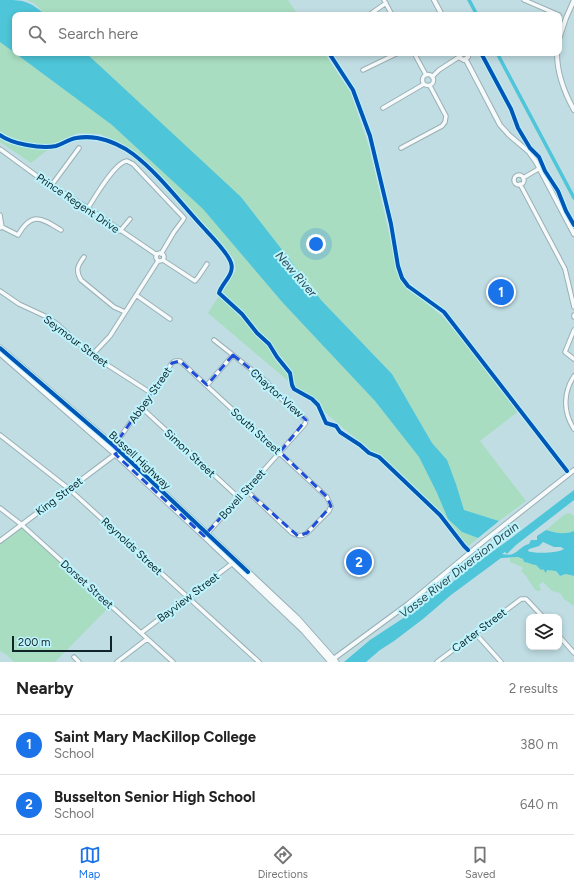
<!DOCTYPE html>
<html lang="en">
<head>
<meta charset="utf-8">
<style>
  body { margin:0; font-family:Figtree,sans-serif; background:#f6f6f6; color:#222 }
  .controls { position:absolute; right:12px; bottom:12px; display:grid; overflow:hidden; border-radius:8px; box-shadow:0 2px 6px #0003 }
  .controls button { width:36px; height:36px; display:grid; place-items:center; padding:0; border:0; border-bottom:1px solid #e0e0e0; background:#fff; color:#222; font:20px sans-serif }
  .scale { position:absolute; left:12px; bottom:10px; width:100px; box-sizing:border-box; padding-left:4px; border:2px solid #0f2428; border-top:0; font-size:11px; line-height:14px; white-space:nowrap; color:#0f2428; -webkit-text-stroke:3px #bef4fe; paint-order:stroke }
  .you { position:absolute; left:316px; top:244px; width:14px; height:14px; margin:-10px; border:3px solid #fff; border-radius:50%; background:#1a73e8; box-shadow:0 0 0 6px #1a73e833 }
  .badge { display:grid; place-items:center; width:26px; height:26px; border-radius:50%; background:#1a73e8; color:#fff; font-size:13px; font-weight:700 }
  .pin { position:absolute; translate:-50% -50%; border:2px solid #fff; box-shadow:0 1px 4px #0006 }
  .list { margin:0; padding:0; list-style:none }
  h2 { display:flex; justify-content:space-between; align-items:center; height:52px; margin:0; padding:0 16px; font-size:17px }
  h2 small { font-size:13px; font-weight:400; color:#767676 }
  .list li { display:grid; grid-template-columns:26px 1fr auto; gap:12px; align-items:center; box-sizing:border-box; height:60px; padding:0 16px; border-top:1px solid #e0e0e0 }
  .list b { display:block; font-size:15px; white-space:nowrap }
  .list p { margin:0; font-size:13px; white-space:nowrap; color:#767676 }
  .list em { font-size:13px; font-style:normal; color:#767676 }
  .icon { flex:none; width:22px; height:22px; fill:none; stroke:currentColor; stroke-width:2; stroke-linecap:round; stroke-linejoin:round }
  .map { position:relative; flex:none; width:574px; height:662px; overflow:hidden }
  .search { position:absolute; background:#fff; box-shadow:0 2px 6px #0003; left:12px; right:12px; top:12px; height:44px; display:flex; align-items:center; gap:10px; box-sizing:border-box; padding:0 14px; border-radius:8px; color:#767676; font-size:15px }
  .sheet { height:172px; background:#fff }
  nav { display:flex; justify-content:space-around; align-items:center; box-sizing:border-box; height:56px; border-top:1px solid #e0e0e0; background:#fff; font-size:11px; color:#767676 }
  nav a { display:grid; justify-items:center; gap:2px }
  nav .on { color:#1a73e8 }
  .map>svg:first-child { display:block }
  .green { fill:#a8ddc1 }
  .water { fill:#4ec5d8; fill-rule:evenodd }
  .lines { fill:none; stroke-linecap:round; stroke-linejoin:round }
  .canal { stroke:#4ec5d8; stroke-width:3.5 }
  .minor-casing { stroke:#9ab0b5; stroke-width:5.5 }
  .tertiary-casing { stroke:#9ab0b5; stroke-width:6 }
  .primary-casing { stroke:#9ab0b5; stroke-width:7 }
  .minor { stroke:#f6fafb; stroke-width:3.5 }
  .tertiary { stroke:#f6fafb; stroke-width:4 }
  .primary { stroke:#f6fafb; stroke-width:5 }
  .cycleway-casing { stroke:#bef4fe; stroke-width:6 }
  .cycleway { stroke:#0057b8; stroke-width:4 }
  .marked { fill:none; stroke:#1d4ed8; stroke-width:3; stroke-dasharray:8 5; stroke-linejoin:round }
  .labels { text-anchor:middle; stroke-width:4; stroke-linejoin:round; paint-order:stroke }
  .street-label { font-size:11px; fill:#0f2428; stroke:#bef4fe }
  .water-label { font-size:12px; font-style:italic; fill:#2a474d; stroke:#bef4fe }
</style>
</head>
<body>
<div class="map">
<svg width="574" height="662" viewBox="0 0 574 662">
  <rect width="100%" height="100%" fill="#c0dde3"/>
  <!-- green -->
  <path class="green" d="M27,0h261l10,15h-252l-11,-11z
    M0,42l112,83 91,84 80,94 92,98 44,56 18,36 11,26 14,13 16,6 -12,10 -41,-45 -51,-49 -166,-141 28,-43 -2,-11 -98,-106 -36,-19 -22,-1 -23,11 -24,19 -31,-21z
    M86,53h238l26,38 19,56 25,108 2,16 12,16 36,31 76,92 -40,31 46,60 -27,20 -35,-11 -8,-26 -9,-23 -15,-18 -40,-69 -71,-74 -167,-183z
    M569,513l5,3v15c-10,4 -18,2 -28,-1l19,-16z
    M22,527l87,80 -54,55h-41l-7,-7 -7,-4v-107z
    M518,557l5,2v2c5,1 8,4 13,4l3,3 17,3 2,4 4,1 4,-2 8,2v30l-10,-7 -4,-6 -8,-2 -9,-9 -2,1 -2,2 2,5 -2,1 -4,-1 -9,-14 -5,-5 2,-2 -1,-2 -12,-5v-4z"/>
  <!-- water -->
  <path class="water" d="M0,0c25,0 27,0 46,15h-31v38h71l155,144 80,103 71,74 40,69 15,17 9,24 8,26 35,11 -21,17 -16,-6 -14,-13 -11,-26 -18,-36 -44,-56 -92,-98 -80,-94 -91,-84 -112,-83z
    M574,490v10l-58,45 -9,9 -2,-2 -3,2c16,4 16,-8 27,-10l2,-4h6v-4l9,-6c10,3 18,5 28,1v45l-8,-2 -6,2 -4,-5 -9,-1 -1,3 -3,-4 -2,1 -5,-5c-5,0 -7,-3 -12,-3l-1,-3 -5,-2 -17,1 -50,37 -28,24 -29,22 -14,9 -14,12h-22l26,-22 32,-21 22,-20 25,-14 22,-18 39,-28zM543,542l11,5h7l3,2c-4,4 -31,5 -36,2l1,-2 10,-3z"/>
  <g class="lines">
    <!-- canal -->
    <path class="canal" d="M469,0l8,15
      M497,53l77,145"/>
    <defs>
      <path id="minor" d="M384,0l8,15
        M524,0l35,15
        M369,15l17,-12
        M414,53l12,22
        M363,70l35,-17
        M422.5 80a5.5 5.5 0 1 1 11 0a5.5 5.5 0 1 1-11 0Z
        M432,77l7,-7 20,-13
        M383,108l41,-24
        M401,148l41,-22 3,-4 1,-6 -16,-30
        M0,149l41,30 47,29 69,47
        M514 180a5 5 0 1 1 10 0a5 5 0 1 1-10 0Z
        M523,178l17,-10
        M520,184l45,85 9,38
        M51,186l28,-38
        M88,208c7,-11 27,-46 39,-47l6,3 51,54 -1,2 -9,12 -13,22
        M0,215l2,12
        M0,228l2,-1 16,8c14,-24 23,-17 43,-5
        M120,231l10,-12
        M156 257a4 4 0 1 1 8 0a4 4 0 1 1-8 0Z
        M84,257c-6,8 -9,13 -3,23l33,27 11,5
        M163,260l32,21 4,-5 8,-12
        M0,291l19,13 28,13 10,7 35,31 59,38
        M136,295l34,24
        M574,315v2
        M574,330l-9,22 9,7
        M92,355l18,-19 48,-75
        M574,376c-11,17 -11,36 0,53
        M207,385l26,-30
        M142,408l97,90
        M0,435l69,54 190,173
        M114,446l58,-83 3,-2h5l147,136 4,9 -2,5 -22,22c-6,4 -9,3 -15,0l-46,-43
        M0,508l22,17 151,137
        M206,535l99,-111 1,-4 -30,-26 -9,-12 -53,-42
        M141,633l93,-71
        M476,634l25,28
        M559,636l15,17
        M74,657l5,5
        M117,662l30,-23
        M437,662l84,-63h5l2,2 15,16"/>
      <path id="tertiary" d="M434,0l8,15
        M559,39l7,-21 8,-18
        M460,53v5l4,2 4,-3v-4
        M557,53c0,21 7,39 17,57
        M466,60l34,65 9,10 20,17 7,10 38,72
        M0,541l117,-88
        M332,660l76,-56 76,-63 90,-71"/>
      <path id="primary" d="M0,348l114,98 183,172 39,44
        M0,353l111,97 93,86 100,95 27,31"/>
    </defs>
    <!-- minor casing -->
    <use href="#minor" class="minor-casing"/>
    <!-- tertiary casing -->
    <use href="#tertiary" class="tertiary-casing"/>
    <!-- primary casing -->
    <use href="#primary" class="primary-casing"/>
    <!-- minor -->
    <use href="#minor" class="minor"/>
    <!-- tertiary -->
    <use href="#tertiary" class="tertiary"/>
    <!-- primary -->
    <use href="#primary" class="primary"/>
    <defs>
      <path id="cycleway" d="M329,53l24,37 17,46 21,88 7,42 4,12 6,8 36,26 123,159
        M481,53l30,56 7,19 12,20 9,9 6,14 13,20 8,20 8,14
        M0,135c12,9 41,14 56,11 7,-2 13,-7 20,-8 6,-1 15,-1 21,0 12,2 27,9 36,16 24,18 47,48 68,71 7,8 27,27 30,38 4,11 -9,20 -12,30l23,21 15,19 12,11 8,13 13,16 2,12 2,4 18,10 6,6 8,18 10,3 4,6 20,13 9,8 10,4 61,58 24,31 4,4
        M0,348l114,98 134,126"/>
    </defs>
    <!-- cycleway casing -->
    <use href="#cycleway" class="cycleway-casing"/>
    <!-- cycleway -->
    <use href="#cycleway" class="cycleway"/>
  </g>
  <!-- marked area -->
  <path class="marked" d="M233,355l34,27 39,38 -26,32 47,45 4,9 -24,27 -9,3 -52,-46 -42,46 -89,-82 4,-2 -5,-6 58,-83 8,-2 27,24z"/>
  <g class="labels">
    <!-- street labels -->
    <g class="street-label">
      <text transform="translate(78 203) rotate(34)" y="4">Prince Regent Drive</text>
      <text transform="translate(76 341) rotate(37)" y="4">Seymour Street</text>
      <text transform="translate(277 393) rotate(42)" y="4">Chaytor View</text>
      <text transform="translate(150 395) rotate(-55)" y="4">Abbey Street</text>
      <text transform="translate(256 431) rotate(42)" y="4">South Street</text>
      <text transform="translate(190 453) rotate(43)" y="4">Simon Street</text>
      <text transform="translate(140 460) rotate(43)" y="4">Bussell Highway</text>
      <text transform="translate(242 494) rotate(-48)" y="4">Bovell Street</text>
      <text transform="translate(59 496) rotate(-37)" y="4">King Street</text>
      <text transform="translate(132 546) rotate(43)" y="4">Reynolds Street</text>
      <text transform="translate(87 584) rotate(42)" y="4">Dorset Street</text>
      <text transform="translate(188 597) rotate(-37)" y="4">Bayview Street</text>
      <text transform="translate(479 630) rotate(-37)" y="4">Carter Street</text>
    </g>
    <!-- water labels -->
    <g class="water-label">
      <text transform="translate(296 274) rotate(49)" y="4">New River</text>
      <text transform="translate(459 570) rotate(-38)" y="4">Vasse River Diversion Drain</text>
    </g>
  </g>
</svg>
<div class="controls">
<button><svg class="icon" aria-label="layers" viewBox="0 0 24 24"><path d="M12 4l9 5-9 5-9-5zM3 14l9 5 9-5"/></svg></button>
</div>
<div class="scale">200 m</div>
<div class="you"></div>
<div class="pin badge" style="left:501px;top:292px">1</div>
<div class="pin badge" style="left:359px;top:562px">2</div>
<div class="search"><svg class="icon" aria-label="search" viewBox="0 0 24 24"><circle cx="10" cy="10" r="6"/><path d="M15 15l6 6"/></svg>Search here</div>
</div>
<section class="sheet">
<h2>Nearby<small>2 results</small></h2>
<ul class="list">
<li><span class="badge">1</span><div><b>Saint Mary MacKillop College</b><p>School</p></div><em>380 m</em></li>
<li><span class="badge">2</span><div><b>Busselton Senior High School</b><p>School</p></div><em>640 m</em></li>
</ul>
</section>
<nav>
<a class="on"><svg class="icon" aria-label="map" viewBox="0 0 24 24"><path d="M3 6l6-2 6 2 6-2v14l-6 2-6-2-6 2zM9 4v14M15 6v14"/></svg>Map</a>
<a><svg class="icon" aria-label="directions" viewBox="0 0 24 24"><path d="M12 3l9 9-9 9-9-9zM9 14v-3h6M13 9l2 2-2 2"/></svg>Directions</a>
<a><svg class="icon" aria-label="saved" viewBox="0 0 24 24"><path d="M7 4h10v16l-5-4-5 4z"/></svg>Saved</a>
</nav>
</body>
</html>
